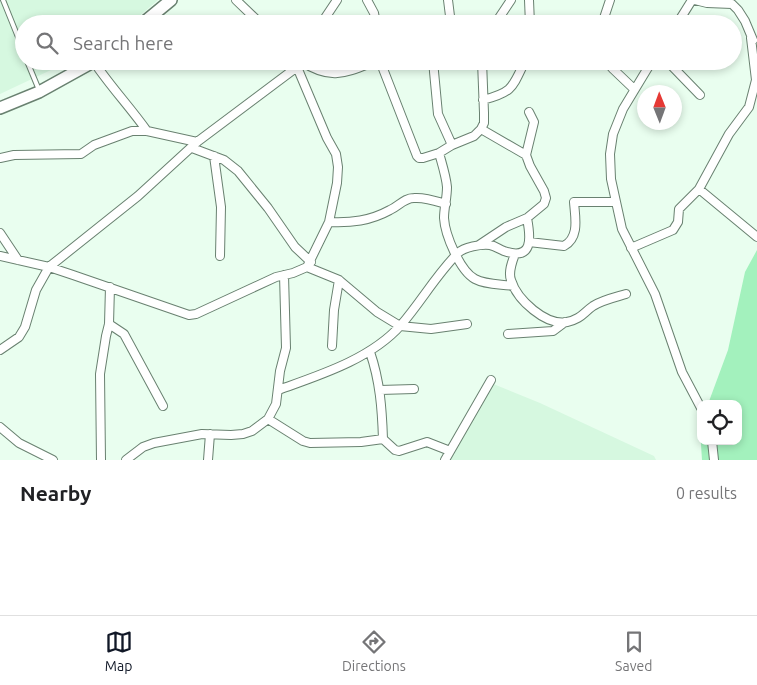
<!DOCTYPE html>
<html lang="en">
<head>
<meta charset="utf-8">
<style>
  body { margin:0; font-family:Ubuntu,sans-serif; background:#f2f2f2; color:#202124 }
  .controls { position:absolute; right:15px; bottom:15px; display:grid; overflow:hidden; border-radius:10px; box-shadow:0 2px 8px #0003 }
  .controls button { width:45px; height:45px; display:grid; place-items:center; padding:0; border:0; border-bottom:1px solid #e0e0e0; background:#fff; color:#202124; font:25px sans-serif }
  .compass { position:absolute; left:637px; top:85px; width:45px; height:45px; border-radius:50%; background:#fff; box-shadow:0 2px 8px #0003; rotate:359deg }
  .list { margin:0; padding:0; list-style:none }
  h2 { display:flex; justify-content:space-between; align-items:center; height:65px; margin:0; padding:0 20px; font-size:21px }
  h2 small { font-size:16px; font-weight:400; color:#757577 }
  .icon { flex:none; width:28px; height:28px; fill:none; stroke:currentColor; stroke-width:2; stroke-linecap:round; stroke-linejoin:round }
  .map { position:relative; flex:none; width:757px; height:460px; overflow:hidden }
  .search { position:absolute; background:#fff; box-shadow:0 2px 8px #0003; left:15px; right:15px; top:15px; height:55px; display:flex; align-items:center; gap:12px; box-sizing:border-box; padding:0 18px; border-radius:28px; color:#757577; font-size:19px }
  .sheet { height:155px; background:#fff }
  nav { display:flex; justify-content:space-around; align-items:center; box-sizing:border-box; height:70px; border-top:1px solid #e0e0e0; background:#fff; font-size:14px; color:#757577 }
  nav a { display:grid; justify-items:center; gap:2px }
  nav .on { color:#111827 }
  .map>svg:first-child { display:block }
  .built { fill:#d6f8e0 }
  .green { fill:#a3f1bd }
  .lines { fill:none; stroke-linecap:round; stroke-linejoin:round }
  .service-casing { stroke:#698170; stroke-width:6 }
  .minor-casing { stroke:#698170; stroke-width:10 }
  .secondary-casing { stroke:#698170; stroke-width:14 }
  .service { stroke:#fff; stroke-width:4 }
  .minor { stroke:#fff; stroke-width:8 }
  .secondary { stroke:#fff; stroke-width:11 }
</style>
</head>
<body>
<div class="map">
<svg width="757" height="460" viewBox="0 0 757 460">
  <rect width="100%" height="100%" fill="#e9feef"/>
  <!-- built -->
  <path class="built" d="M0,0h158l-28,24h-106v37h46l-70,33z
    M486,381l54,22 114,53 2,4h-214z"/>
  <!-- green -->
  <path class="green" d="M757,250v210h-55l-2,-31 1,-1v13h37v-37h-30l20,-54 17,-78z"/>
  <g class="lines">
    <defs>
      <path id="service" d="M3,0l21,52
        M27,61l12,29"/>
      <path id="minor" d="M236,0l25,24
        M367,0l7,13 2,11
        M448,0l3,24
        M529,0l1,24
        M695,0l12,3 25,1 6,6 7,11 8,19
        M321,24l16,-24
        M495,24l16,-24
        M602,24l8,-24
        M677,24l15,-24
        M301,61c30,20 44,12 75,0
        M380,61l37,95 2,2h4l16,-5 13,-8 22,-9 7,-7 3,-6v-10l-2,-52
        M433,61l5,53 14,31
        M606,61l7,8 21,20
        M652,61l-29,48 -10,25 -3,20 1,25 11,50 33,65 27,78 19,36
        M667,61l33,34
        M94,62c16,24 36,45 53,69
        M483,100c30,-8 29,-12 42,-39
        M192,148l32,12 14,11 30,37 27,39 16,15
        M439,153c3,11 7,23 8,34 0,11 -3,21 -3,31 1,17 16,53 31,61 11,6 26,5 38,7
        M526,155l8,-33 -5,-10
        M214,156l7,51 -1,49
        M0,158l14,-3 67,-1 13,-9 38,-14h15l50,11
        M699,189l58,48
        M329,222c22,1 41,-1 61,-12 9,-4 14,-12 24,-12 11,-1 22,3 32,6
        M0,233l18,27
        M529,242l35,4c16,-9 11,-29 10,-44h41
        M479,245l27,-18 21,-9
        M631,248l42,-18 5,-8 1,-13 20,-20 30,-55 20,-27 7,-27 -5,-42
        M515,254c-3,8 -7,18 -4,26 6,20 35,46 56,42 14,-3 16,-9 26,-16 9,-6 23,-9 33,-12
        M0,256l49,11 24,8 116,40 7,-1 80,-37 17,-4 14,-6 22,-45 8,-39 1,-16 -2,-13 -9,-16 -30,-71
        M307,267l32,13 38,32 23,14 31,3 36,-5
        M109,324l15,10 39,72
        M508,334l45,-3 12,-9
        M332,346l2,-36 5,-30
        M0,350l19,-13 6,-10 11,-37 13,-23 89,-71 59,-54 100,-75 2,-6
        M370,352c10,29 12,57 13,87
        M278,390c42,-15 93,-31 123,-65 20,-23 35,-50 57,-72 6,-6 23,-9 32,-8 5,1 9,4 14,6 29,10 27,-12 23,-33l17,-14 2,-6 -2,-7 -14,-25 -4,-11 -45,-26
        M380,390l34,-1
        M268,419l35,22 7,2 51,-1 22,-3 12,11 4,1 28,-9 23,9
        M0,427l19,16 34,17
        M712,441l2,19
        M101,460l-1,-86 6,-38 3,-12 1,-37
        M126,460l17,-13 11,-4 48,-9 29,1 12,-1 9,-3 16,-12 8,-15 4,-33 6,-23 -2,-73
        M208,460l2,-26
        M445,460l46,-80"/>
      <path id="secondary" d="M142,24l29,-24
        M0,108l39,-16 56,-31"/>
    </defs>
    <!-- service casing -->
    <use href="#service" class="service-casing"/>
    <!-- minor casing -->
    <use href="#minor" class="minor-casing"/>
    <!-- secondary casing -->
    <use href="#secondary" class="secondary-casing"/>
    <!-- service -->
    <use href="#service" class="service"/>
    <!-- minor -->
    <use href="#minor" class="minor"/>
    <!-- secondary -->
    <use href="#secondary" class="secondary"/>
  </g>
</svg>
<div class="controls">
<button><svg class="icon" aria-label="locate" viewBox="0 0 24 24"><circle cx="12" cy="12" r="6"/><path d="M12 2v4M12 18v4M2 12h4M18 12h4"/></svg></button>
</div>
<svg class="compass" viewBox="-18 -18 36 36"><path d="M0-13l5 13h-10z" fill="#e53935"/><path d="M0 13l5-13h-10z" fill="#757577"/></svg>
<div class="search"><svg class="icon" aria-label="search" viewBox="0 0 24 24"><circle cx="10" cy="10" r="6"/><path d="M15 15l6 6"/></svg>Search here</div>
</div>
<section class="sheet">
<h2>Nearby<small>0 results</small></h2>
<ul class="list">
</ul>
</section>
<nav>
<a class="on"><svg class="icon" aria-label="map" viewBox="0 0 24 24"><path d="M3 6l6-2 6 2 6-2v14l-6 2-6-2-6 2zM9 4v14M15 6v14"/></svg>Map</a>
<a><svg class="icon" aria-label="directions" viewBox="0 0 24 24"><path d="M12 3l9 9-9 9-9-9zM9 14v-3h6M13 9l2 2-2 2"/></svg>Directions</a>
<a><svg class="icon" aria-label="saved" viewBox="0 0 24 24"><path d="M7 4h10v16l-5-4-5 4z"/></svg>Saved</a>
</nav>
</body>
</html>
